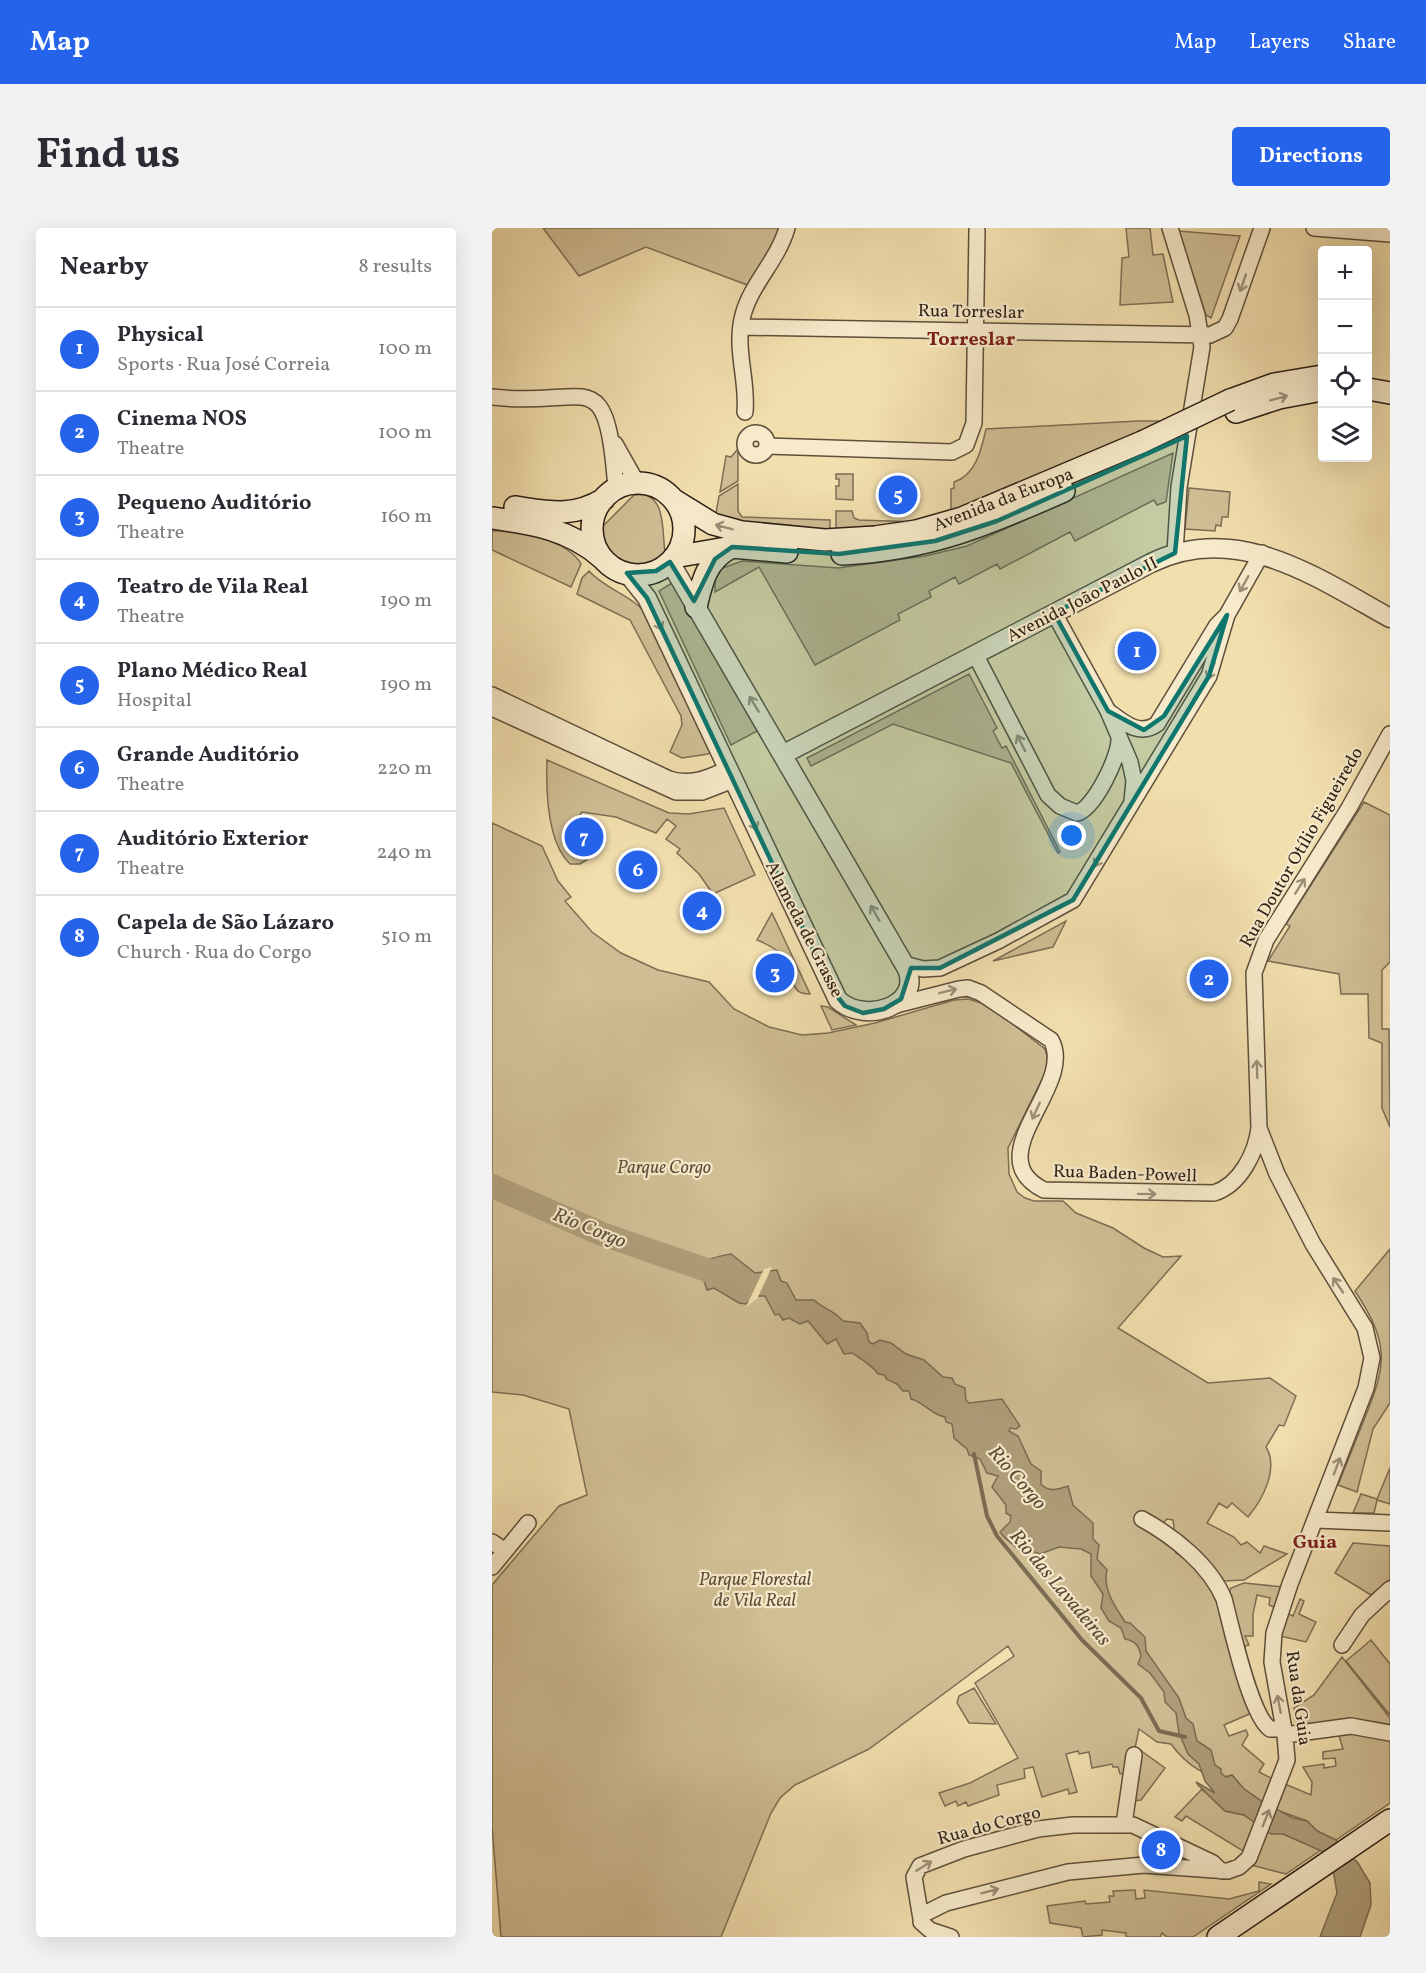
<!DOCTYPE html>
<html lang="en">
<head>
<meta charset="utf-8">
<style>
  body { margin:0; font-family:Vollkorn,serif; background:#f2f2f3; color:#2b2b33 }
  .controls { position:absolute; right:18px; top:18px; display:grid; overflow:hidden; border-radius:6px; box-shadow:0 6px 24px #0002 }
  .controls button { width:54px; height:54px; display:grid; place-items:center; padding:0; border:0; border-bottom:2px solid #e1e1e2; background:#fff; color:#2b2b33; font:30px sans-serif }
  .you { position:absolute; left:580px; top:608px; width:21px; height:21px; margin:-15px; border:4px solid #fff; border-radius:50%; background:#1a73e8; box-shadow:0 0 0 9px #1a73e833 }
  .badge { display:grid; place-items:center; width:39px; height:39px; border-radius:50%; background:#2563eb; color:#fff; font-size:20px; font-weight:700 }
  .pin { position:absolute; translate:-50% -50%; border:3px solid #fff; box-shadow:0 2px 6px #0006 }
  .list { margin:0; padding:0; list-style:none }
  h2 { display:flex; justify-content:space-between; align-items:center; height:78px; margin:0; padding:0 24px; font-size:26px }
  h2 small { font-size:20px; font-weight:400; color:#7c7c81 }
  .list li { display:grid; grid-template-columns:39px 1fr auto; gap:18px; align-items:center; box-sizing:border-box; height:84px; padding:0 24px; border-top:2px solid #e1e1e2 }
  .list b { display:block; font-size:22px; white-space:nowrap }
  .list p { margin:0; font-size:20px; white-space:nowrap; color:#7c7c81 }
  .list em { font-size:20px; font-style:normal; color:#7c7c81 }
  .icon { flex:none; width:33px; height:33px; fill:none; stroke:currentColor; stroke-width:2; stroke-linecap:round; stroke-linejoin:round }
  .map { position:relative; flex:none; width:898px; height:1709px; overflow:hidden; border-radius:6px }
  header { display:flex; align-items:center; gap:36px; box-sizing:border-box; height:84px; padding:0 30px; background:#2563eb; color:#fff }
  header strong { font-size:28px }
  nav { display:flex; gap:33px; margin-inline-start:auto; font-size:21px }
  .intro { display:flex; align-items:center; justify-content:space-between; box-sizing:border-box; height:144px; padding:0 36px }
  h1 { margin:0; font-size:42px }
  .button { padding:15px 27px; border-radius:6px; background:#2563eb; color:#fff; font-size:21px; font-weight:700 }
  main { display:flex; gap:36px; padding:0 36px }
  aside { flex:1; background:#fff; border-radius:6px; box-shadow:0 6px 24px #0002 }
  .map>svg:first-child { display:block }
  .green { fill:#d0be94; stroke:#7e6e54; stroke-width:1.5 }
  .water { fill:#af9e7a; stroke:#7b6b52; stroke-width:1.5 }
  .pier { fill:#f2dfae }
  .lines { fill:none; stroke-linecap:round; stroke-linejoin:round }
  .stream { stroke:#7b6b52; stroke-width:4 }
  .river { stroke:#af9e7a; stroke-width:24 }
  .minor-casing { stroke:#5e4f3b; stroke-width:18 }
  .tertiary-casing { stroke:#5e4f3b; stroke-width:21 }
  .secondary-casing { stroke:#2c1f15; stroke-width:24 }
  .minor { stroke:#f7eaca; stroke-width:15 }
  .tertiary { stroke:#f7eaca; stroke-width:18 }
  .secondary { stroke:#f7eaca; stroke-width:21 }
  .secondary-bridge-casing { stroke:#2c1f15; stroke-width:24; stroke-linecap:butt }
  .secondary-bridge { stroke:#f7eaca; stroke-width:21 }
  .oneway { stroke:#9c8f79 }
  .marked { fill:#0f766e; fill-opacity:0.2; stroke:#0f766e; stroke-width:4.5; stroke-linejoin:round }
  .labels { text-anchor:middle; stroke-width:4.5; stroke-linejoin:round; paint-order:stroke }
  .street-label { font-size:18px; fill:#2c1f15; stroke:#f7eaca }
  .park-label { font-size:18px; font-style:italic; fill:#5d4f3b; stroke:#f7eaca }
  .neighbourhood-label { font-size:20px; font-weight:bold; fill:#7a1f14; stroke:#f7eaca }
  .water-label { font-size:20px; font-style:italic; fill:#5a4b38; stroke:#f7eaca }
</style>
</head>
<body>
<header>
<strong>Map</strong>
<nav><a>Map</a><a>Layers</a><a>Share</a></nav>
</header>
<div class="intro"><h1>Find us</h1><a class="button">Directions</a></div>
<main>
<aside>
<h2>Nearby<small>8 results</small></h2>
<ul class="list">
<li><span class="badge">1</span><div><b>Physical</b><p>Sports · Rua José Correia</p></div><em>100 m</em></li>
<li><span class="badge">2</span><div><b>Cinema NOS</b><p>Theatre</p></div><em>100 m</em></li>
<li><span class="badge">3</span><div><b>Pequeno Auditório</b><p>Theatre</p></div><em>160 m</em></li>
<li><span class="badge">4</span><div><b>Teatro de Vila Real</b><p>Theatre</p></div><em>190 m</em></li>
<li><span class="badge">5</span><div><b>Plano Médico Real</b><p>Hospital</p></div><em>190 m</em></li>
<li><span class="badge">6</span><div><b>Grande Auditório</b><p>Theatre</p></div><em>220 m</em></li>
<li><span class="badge">7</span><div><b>Auditório Exterior</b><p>Theatre</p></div><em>240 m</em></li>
<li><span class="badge">8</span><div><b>Capela de São Lázaro</b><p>Church · Rua do Corgo</p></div><em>510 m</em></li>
</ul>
</aside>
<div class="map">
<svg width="898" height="1709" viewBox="0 0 898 1709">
  <rect width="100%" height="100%" fill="#f2dfae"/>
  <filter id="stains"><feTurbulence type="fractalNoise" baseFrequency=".00333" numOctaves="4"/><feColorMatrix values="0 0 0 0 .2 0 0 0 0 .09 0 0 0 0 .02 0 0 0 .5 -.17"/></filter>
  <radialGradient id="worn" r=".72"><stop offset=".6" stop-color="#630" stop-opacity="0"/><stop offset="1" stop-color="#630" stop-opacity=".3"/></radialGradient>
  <!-- green -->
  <path class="green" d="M51,0h238l-31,58 -104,-39 -67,29z
    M634,0h24l3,27 10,-1 10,48 -53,3 2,-47 7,-1z
    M686,3l62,5 -29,82 -5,-3z
    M646,193h27l-214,91v-23l3,-1v-6c23,-7 28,-36 32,-53z
    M246,221v32l-18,11 6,-36 5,1z
    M681,225l-7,49 -9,3 -3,-5 -79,41 -5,-9 -70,37 -3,-5 -38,20 -4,-7 -26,14 2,6 -33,17 2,6 -85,45 -56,-98 -44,25v-14l5,-9 22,-8 96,7 87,-12 42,-10z
    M344,246h17v26l-17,-1v-13h3v-7h-3z
    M246,256v27l4,6 88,3v13l-115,-14 4,-23z
    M697,260l41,4 -2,25h-6l-1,9 -5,-1 -1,6 -30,-2z
    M142,267c33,-5 28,36 31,59 -24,30 -65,9 -64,-26z
    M344,283h16l2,7 5,2 59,2 -82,11z
    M0,303c25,-2 77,10 89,33l-10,23 -79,-37z
    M97,343c16,18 40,23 55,40l67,140 -3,3 -26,4 -12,-6 12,-27 -1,-9 -51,-96 -53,-26 5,-16z
    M183,353l86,148 -30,16 -72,-154z
    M477,446l28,54 -4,3 9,17 4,-2 54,106 -2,1 -47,-90 -118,-39 -82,42 -4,-8z
    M55,532l122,53 20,1 35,-6 31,67 -42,19 -14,-20 -22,-21 3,-4 -14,-10 10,-13 -9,-7 -11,14 -40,-16 -34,-5 -14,19 10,27 10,1 -8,5h-10c-23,-22 -24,-75 -23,-104z
    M872,574l26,13v147l-8,8v59h7l1,98 -8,-19v-65l-13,-5 -1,-44h-27l-2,-20 -71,-13 22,-35 -4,-2z
    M0,595l50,23 16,35 13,16 -6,4 27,31 29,21 37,17 51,12 25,27 35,18 33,8 26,-2 47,-10 79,-23 14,-1 20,6 57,44 3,11 -2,11 -38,77 1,26 8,18 8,6 9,3h29l13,12 37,15 31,20 19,9 18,-1 -63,72 90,55 62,-5 26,18 -12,30 -5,-1 -13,22c13,21 -3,52 -18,70l-16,-14 -5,5 -8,-5 -12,20 27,14 7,8 6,-3 13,11 4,-7 23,8 -43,26 -20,1 -49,-44 -2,-17 -6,-1 -11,11 21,20 -1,3 10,6 27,29 41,124 -30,13 5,11 17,-6 2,5 -6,10 22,19 -5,8 14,7 -10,23 -19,-13 -12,-14c-22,9 -48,-13 -61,-31l-14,-2 -18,-13 -9,43 -10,2 -2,-7h-5l-1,-3 -20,4 -3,-16 -10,2 -1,-3 -12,3 11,38 -8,2 -1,-5 -26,8 -9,-30 -9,2 1,9 -28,7 2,10 -31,11 -2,-4 -8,4 -2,-5 -11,5 -6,-13 31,-10 48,-25 -43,-75 39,-27 -6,-10 -139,103 -74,36 -15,13 -9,15 -50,124h-220l-9,-111v-241l67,-79 28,-11 -18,-86 -46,-14 -31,-3z
    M280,685l38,81c-12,0 -15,-4 -18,-15l4,-9c-10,-14 -23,-24 -39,-30z
    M574,693l-13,26 -60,14z
    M329,778l7,1 28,18 -24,5z
    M898,1021v154l-17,26 -16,63 -19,-7c9,-22 17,-43 26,-65 23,-56 26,-76 -9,-129z
    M898,1240v36l-13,-4 -3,13h-21l8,-19 16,5z
    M861,1315l37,3v33l-19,16 -36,-22z
    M752,1355l39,4 -7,21 -7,-3 1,-7 -13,-3 -4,19v22h-8l4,9 -4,1 2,20 -19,-70 3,-8z
    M808,1371l4,2 -5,13 17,8 -10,20 -30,-7 9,-23 8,4z
    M879,1412l19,24v51l-44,-54z
    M850,1429l48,61v7l-26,-2 -66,8 -4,-23 20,-13z
    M482,1460l22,36 -27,-1 -12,-20 2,-7z
    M845,1501l53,7v67l-54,37 -19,-9 -10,-10 -33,-12 11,-25 26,11 1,-13 -9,-15 21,-3v4l12,-2 -1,-8 -12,1v-7l20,-3z
    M648,1522l25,18 -24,32 -12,1z
    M710,1561l23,22 19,4 11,7 -12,29 -57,-35 -4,5 -7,-4z
    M773,1603l18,3 38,16 -35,24 -35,-9z
    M767,1654l12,2 -78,53h-26l-5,-4 -2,4h-34v-4l-24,-3v5l-19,2 -2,-9 -31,-5 -3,-17 38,-5 1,3 24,-2 -1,-6h5l-1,-5 22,-1 1,9 9,-1 -1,-8 85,9 30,-8z"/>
  <!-- water -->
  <path class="water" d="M239,1026l24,19 22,-3 4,11 6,2 9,17h18c10,9 21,11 29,21l17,2 7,10 2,9 4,2 7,-4 11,3 15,11 18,6 19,17 9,1 3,6 10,4 1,12 3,3 33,-4 18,27 -4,3 -6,-1 -1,3 9,5 13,28 10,7v13c8,9 18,5 27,2l5,19 20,18v16l6,6 -2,14 10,11c-5,19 8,36 18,52l5,1 15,14 1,14 33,47 7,20 7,6 4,17 14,9 4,15 6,4v4l5,4 6,-2 12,14 19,13 30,16 14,3 10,10 19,9 22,23 12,20 1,22 -11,32h-40l17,-44 -5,-30 -8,-11 -41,-18h-12l-27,-19 -19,-4 -27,-26 -2,-3 19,11 -10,-12 -6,-17 -11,-10 -9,-21 -3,-20 -11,-11 -1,-10 -14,-19 -12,-9 3,-8c-2,-11 -6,-15 -16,-17l-4,-11 -12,-7 -8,-13 2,-14 -12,-18v-22l-10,-5 -22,-2 -19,7 -15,-5 -5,2c-6,-7 -15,-11 -20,-19l10,-10 1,-6 -5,-3v-8l-14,-18 6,-11 -11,-3 -7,-14 -11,-4 -2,-6 -13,-11 -2,-14 -6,-2 -1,-5c-14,-2 -21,-15 -34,-18l-2,-8h-6l-6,-7 -11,-5 -1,-4 -7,-1c-7,-10 -16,-14 -26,-21l-8,1 -8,-15 -9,5 -19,-23 -8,3 -11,-6 -6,2 -4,-6 -4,1 -10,-19h-8l-11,8 -7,-1 -25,-15 -7,2 -7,-21c5,-11 20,-13 31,-15z"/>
  <!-- pier -->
  <path class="pier" d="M280,1039l-15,32 -11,8 18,-38z"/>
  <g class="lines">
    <!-- stream -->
    <path class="stream" d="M482,1226l13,62 10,20 85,104 59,58 18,33 26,6"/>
    <!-- river -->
    <path class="river" d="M0,958l110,48 128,44"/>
    <defs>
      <path id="minor" d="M678,0l27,87 5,32 -23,140 -4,66
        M822,0l76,6
        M249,99l469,8 15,-7 5,-9 32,-91
        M0,169c97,12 114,-40 124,92
        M253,184c3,-33 -11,-63 -2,-97 8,-31 35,-55 44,-87
        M253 216a11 11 0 1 1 22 0a11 11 0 1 1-22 0Z
        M123,216l22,39
        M275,218l185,6 14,-7 8,-22 3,-192
        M562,385l54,98 22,51 4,19 -2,20
        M483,426l73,141 12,11 17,7c17,-4 42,-56 42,-73
        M0,467l177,84c22,7 39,-1 59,-10
        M0,480l184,84h26l31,-12
        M616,483c15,11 31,26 49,13l60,-99 10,-10 35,-62
        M412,736l19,5 17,-1 58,-27 75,-41 136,-224 18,-61
        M400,778l67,-17 9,-1 13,5 70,47c26,46 -75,116 -7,150l170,3c26,-8 42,-40 45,-65
        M650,1291c31,17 68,46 82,80 7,26 26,116 46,130h14
        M824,1292l74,3
        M0,1314l13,9
        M0,1339l36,-44
        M850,1417l20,-30 28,-26
        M793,1507l66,-9 39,7
        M632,1596l10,-69
        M429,1691l-7,-42 6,-11 44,-17 74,-20 35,-4h60l80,38 8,8
        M459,1709l-21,-7 -9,-8 1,-7 24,-12 122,-31 76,-7 84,6 11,-4 10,-9 38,-98 -2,-25 -13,-73 2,-29 16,-49 76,-196 6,-30 -7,-30 -52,-84 -36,-70 -18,-46 -5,-155 12,-33 83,-132 41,-74"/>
      <path id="tertiary" d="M135,345l20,25 191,402c28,25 84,5 69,-31l-237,-407
        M292,526l367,-191c86,-42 165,14 239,55"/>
      <path id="secondary" d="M876,161l22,4
        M738,172l44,-16 48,-8
        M744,184l43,-14 43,-8
        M100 301a46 46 0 1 1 92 0a46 46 0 1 1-92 0Z
        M182,272l39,24 29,8 83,8 50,-3 41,-6 46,-13 180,-76
        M23,279c35,5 57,11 89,-8
        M0,290c42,6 77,11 110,40
        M350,326c86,-4 145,-29 222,-63
        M182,329l58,-10 55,5
        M204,379c6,-25 10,-46 34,-59
        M726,1709l172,-117"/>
    </defs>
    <!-- minor casing -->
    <use href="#minor" class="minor-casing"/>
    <!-- tertiary casing -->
    <use href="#tertiary" class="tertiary-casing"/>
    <!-- secondary casing -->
    <use href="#secondary" class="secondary-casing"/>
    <!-- minor -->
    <use href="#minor" class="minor"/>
    <!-- tertiary -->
    <use href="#tertiary" class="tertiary"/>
    <!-- secondary -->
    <use href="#secondary" class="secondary"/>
    <defs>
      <path id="secondary-bridge" d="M650,214l88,-42"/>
    </defs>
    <!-- secondary-bridge casing -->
    <use href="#secondary-bridge" class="secondary-bridge-casing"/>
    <!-- secondary-bridge -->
    <use href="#secondary-bridge" class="secondary-bridge"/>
  </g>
  <!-- one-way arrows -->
  <defs><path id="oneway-shaft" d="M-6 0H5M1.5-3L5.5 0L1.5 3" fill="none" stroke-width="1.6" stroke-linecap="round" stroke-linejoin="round" transform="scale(1.5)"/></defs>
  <g class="oneway">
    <use href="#oneway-shaft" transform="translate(751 55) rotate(109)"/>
    <use href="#oneway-shaft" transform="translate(787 170) rotate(-15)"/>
    <use href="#oneway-shaft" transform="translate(232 299) rotate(-165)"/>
    <use href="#oneway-shaft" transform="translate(752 356) rotate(119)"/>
    <use href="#oneway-shaft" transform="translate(166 394) rotate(64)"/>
    <use href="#oneway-shaft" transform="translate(719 443) rotate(113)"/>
    <use href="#oneway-shaft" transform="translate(262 476) rotate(-121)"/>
    <use href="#oneway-shaft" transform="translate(529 515) rotate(-117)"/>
    <use href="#oneway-shaft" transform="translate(261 594) rotate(65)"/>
    <use href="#oneway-shaft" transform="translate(607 631) rotate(121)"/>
    <use href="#oneway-shaft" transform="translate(808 658) rotate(-58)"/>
    <use href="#oneway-shaft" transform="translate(383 685) rotate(-120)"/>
    <use href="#oneway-shaft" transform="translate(456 763) rotate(-14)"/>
    <use href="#oneway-shaft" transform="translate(765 841) rotate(-92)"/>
    <use href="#oneway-shaft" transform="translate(544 883) rotate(115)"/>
    <use href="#oneway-shaft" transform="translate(655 966) rotate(1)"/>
    <use href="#oneway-shaft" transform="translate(846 1057) rotate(-124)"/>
    <use href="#oneway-shaft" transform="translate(845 1238) rotate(-69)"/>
    <use href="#oneway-shaft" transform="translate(787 1476) rotate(-101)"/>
    <use href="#oneway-shaft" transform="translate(774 1590) rotate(-68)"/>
    <use href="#oneway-shaft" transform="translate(432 1638) rotate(-32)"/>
    <use href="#oneway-shaft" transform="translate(498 1663) rotate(-15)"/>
  </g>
  <!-- marked area -->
  <path class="marked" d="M695,208l-12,117 -121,60 54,98 36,19 20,-14 63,-101 -18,61 -136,224 -133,68h-29l-10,31 -17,10 -21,4 -18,-7 -13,-16 -185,-392 -20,-25 29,-2 14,-9 24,39 21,-42 17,-12 107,7 96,-13 62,-20z"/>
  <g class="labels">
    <!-- street labels -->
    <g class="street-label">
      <text transform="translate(479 83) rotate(1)" y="6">Rua Torreslar</text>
      <text transform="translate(511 271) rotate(-21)" y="6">Avenida da Europa</text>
      <text transform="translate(590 371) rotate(-27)" y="6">Avenida João Paulo II</text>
      <text transform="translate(809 619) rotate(-60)" y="6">Rua Doutor Otílio Figueiredo</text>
      <text transform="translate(313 701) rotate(63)" y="6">Alameda de Grasse</text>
      <text transform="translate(633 945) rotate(2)" y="6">Rua Baden-Powell</text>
      <text transform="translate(807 1470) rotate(82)" y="6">Rua da Guia</text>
      <text transform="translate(497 1597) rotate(-15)" y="6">Rua do Corgo</text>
    </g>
    <!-- park labels -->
    <g class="park-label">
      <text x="172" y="945">Parque Corgo</text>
      <text x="263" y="1357">Parque Florestal<tspan x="263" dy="21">de Vila Real</tspan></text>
    </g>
    <!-- neighbourhood labels -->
    <g class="neighbourhood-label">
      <text x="479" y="117">Torreslar</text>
      <text x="823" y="1320">Guia</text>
    </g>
    <!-- water labels -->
    <g class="water-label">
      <text transform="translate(98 999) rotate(22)" y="7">Rio Corgo</text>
      <text transform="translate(526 1249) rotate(49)" y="7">Rio Corgo</text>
      <text transform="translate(569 1359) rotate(50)" y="7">Rio das Lavadeiras</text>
    </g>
  </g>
  <rect width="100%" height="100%" filter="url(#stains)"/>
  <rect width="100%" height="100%" fill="url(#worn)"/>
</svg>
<div class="controls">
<button>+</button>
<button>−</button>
<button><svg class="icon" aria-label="locate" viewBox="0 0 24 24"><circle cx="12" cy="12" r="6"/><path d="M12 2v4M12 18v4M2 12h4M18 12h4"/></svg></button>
<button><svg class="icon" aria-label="layers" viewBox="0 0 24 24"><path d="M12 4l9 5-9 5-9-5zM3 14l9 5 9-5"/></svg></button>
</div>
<div class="you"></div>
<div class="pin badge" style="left:645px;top:423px">1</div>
<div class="pin badge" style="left:717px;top:751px">2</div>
<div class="pin badge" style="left:283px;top:745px">3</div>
<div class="pin badge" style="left:210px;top:683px">4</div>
<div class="pin badge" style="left:406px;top:267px">5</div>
<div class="pin badge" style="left:146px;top:642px">6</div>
<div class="pin badge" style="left:92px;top:609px">7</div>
<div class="pin badge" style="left:669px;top:1622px">8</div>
</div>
</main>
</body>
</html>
